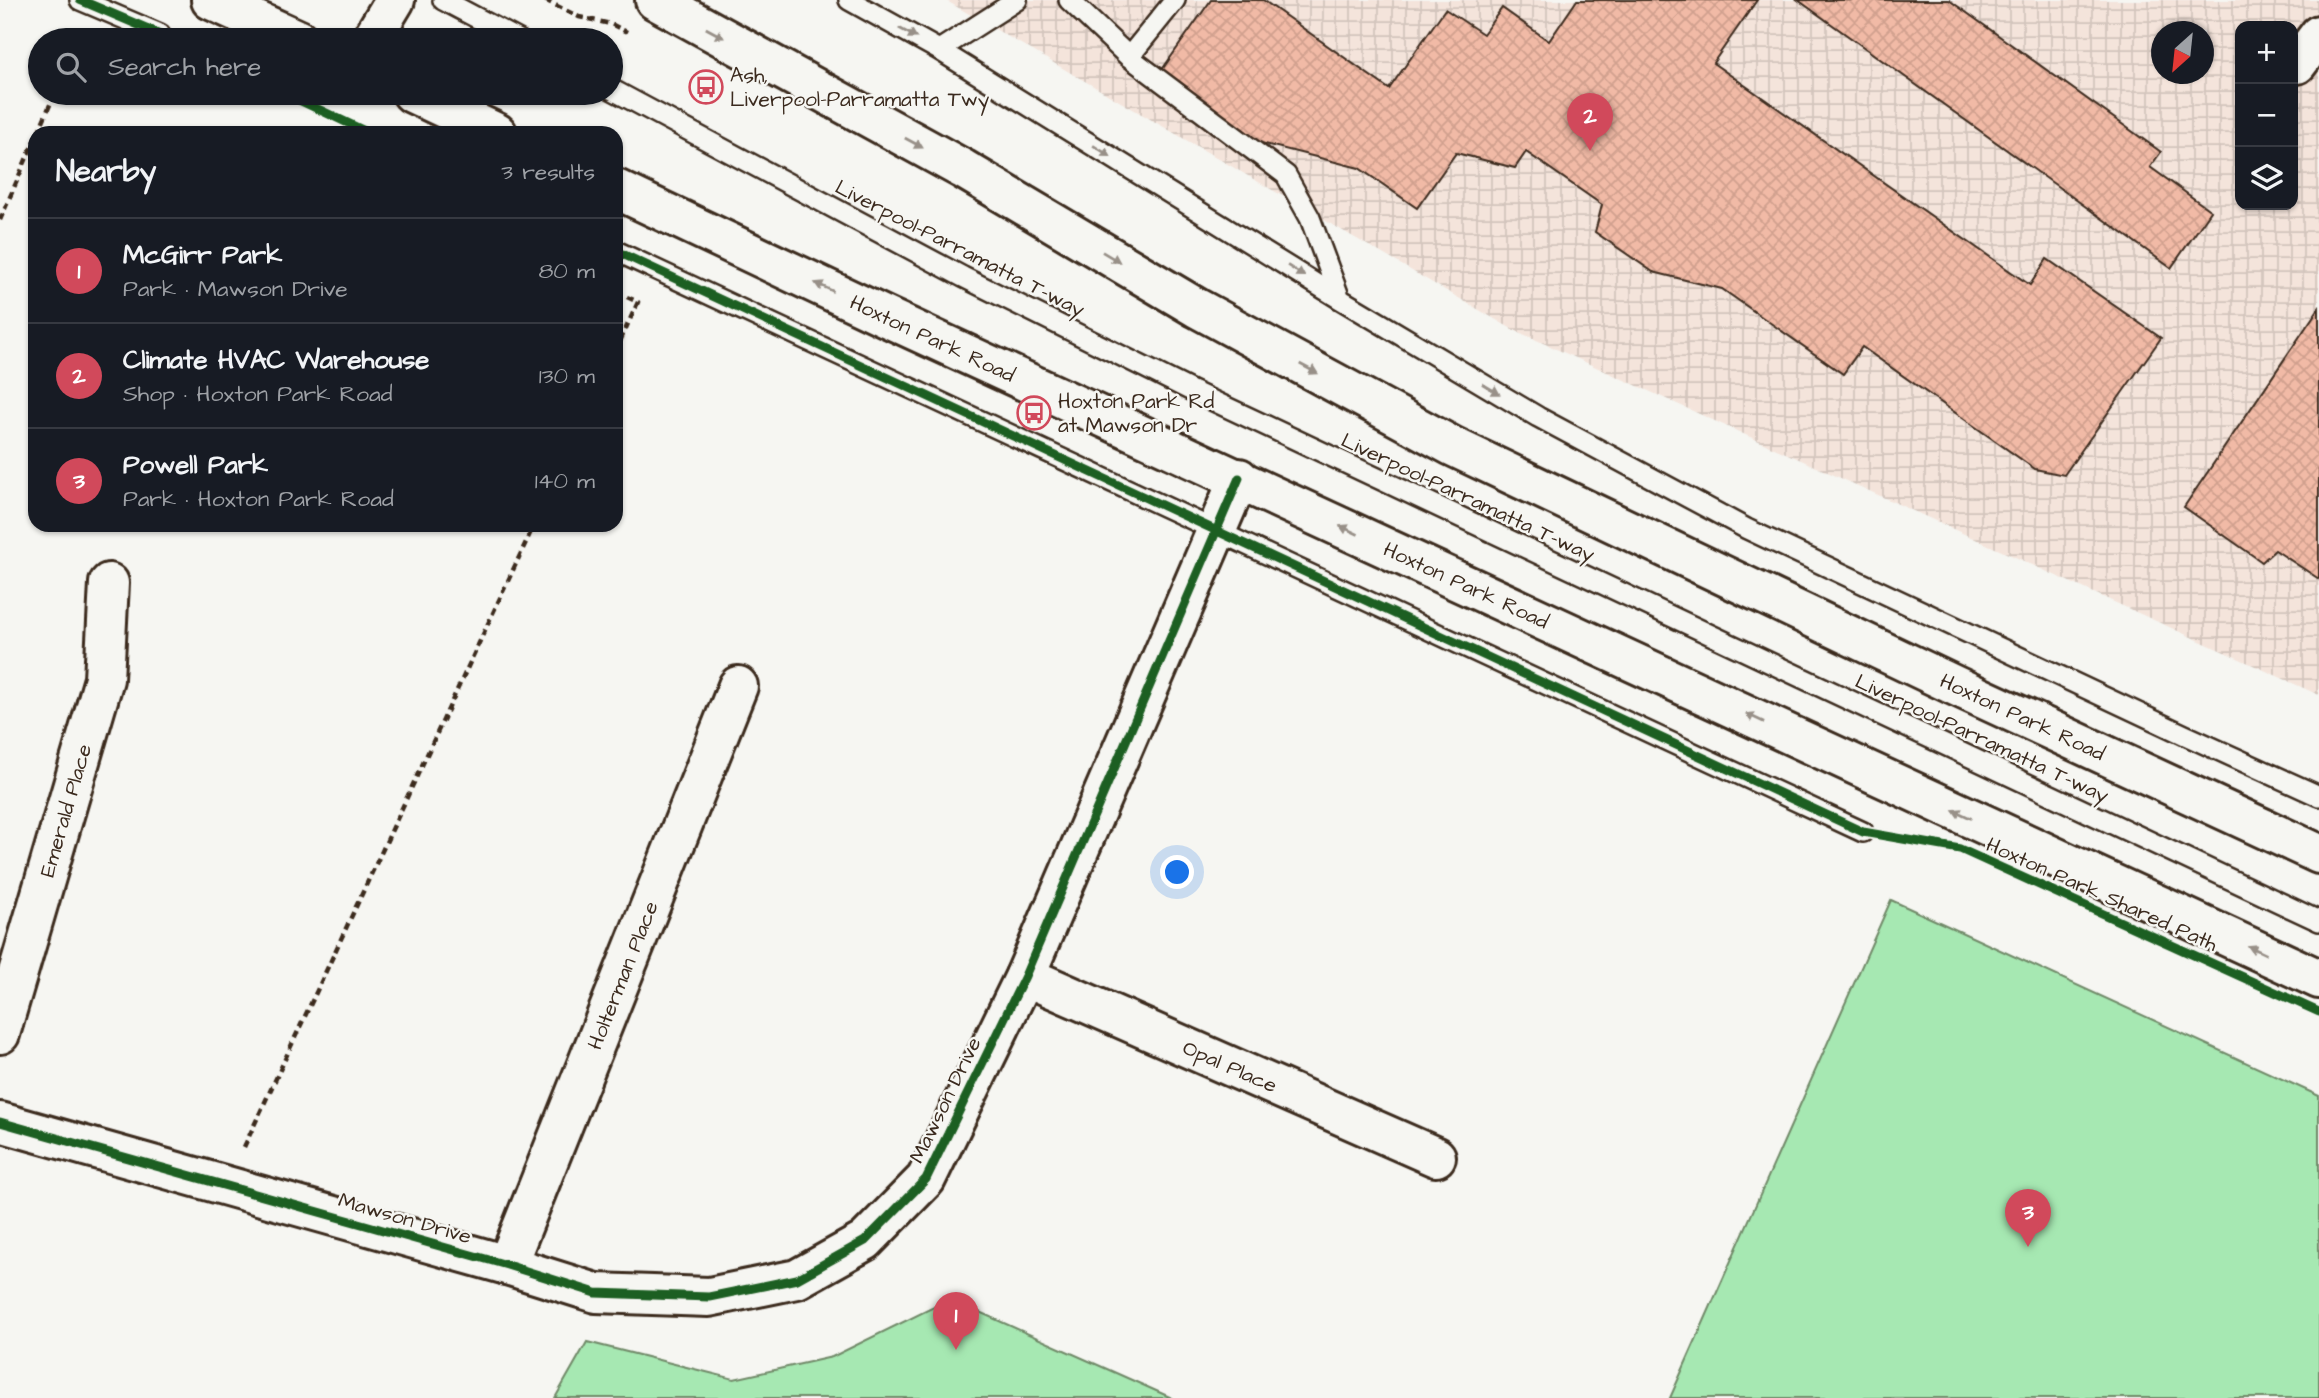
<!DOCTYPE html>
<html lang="en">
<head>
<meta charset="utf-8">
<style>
  body { margin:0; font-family:"Architects Daughter",sans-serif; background:#20242c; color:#f1f3f6 }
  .controls { position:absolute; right:21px; top:21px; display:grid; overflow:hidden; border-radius:14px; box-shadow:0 2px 5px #0004 }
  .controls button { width:63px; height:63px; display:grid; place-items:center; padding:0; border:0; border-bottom:2px solid #363941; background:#171b24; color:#f1f3f6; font:35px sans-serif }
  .compass { position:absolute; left:2151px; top:21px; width:63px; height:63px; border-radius:50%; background:#171b24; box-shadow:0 2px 5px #0004; rotate:207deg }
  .you { position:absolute; left:1178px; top:873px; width:24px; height:24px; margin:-18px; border:5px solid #fff; border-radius:50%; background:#1a73e8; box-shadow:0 0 0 10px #1a73e833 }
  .badge { display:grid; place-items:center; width:46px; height:46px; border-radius:50%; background:#d1495b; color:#fff; font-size:23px; font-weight:700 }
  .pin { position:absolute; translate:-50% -58px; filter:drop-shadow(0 2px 4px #0008) }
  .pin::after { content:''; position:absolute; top:37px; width:24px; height:21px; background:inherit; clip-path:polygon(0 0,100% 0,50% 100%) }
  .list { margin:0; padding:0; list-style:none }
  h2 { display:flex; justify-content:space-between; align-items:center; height:91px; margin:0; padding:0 28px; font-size:30px }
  h2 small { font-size:23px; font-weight:400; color:#9ea1a6 }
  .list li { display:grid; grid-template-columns:46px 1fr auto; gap:21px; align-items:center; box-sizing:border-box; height:105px; padding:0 28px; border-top:2px solid #363941 }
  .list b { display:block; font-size:26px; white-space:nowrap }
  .list p { margin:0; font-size:23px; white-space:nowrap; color:#9ea1a6 }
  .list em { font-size:23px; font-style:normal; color:#9ea1a6 }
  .icon { flex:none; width:38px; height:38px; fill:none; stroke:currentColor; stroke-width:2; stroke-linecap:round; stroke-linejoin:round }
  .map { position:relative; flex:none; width:2319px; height:1398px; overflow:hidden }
  .search { position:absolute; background:#171b24; box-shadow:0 2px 5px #0004; left:28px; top:28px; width:595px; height:77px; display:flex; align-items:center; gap:18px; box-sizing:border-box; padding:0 24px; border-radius:38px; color:#9ea1a6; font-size:26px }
  .panel { position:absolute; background:#171b24; box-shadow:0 2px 5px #0004; left:28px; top:126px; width:595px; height:406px; border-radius:21px }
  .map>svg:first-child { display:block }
  .industrial { fill:url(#industrial-grid); fill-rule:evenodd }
  .park { fill:#a6e8b2; stroke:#708968; stroke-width:2 }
  .building { fill:url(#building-cross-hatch); stroke:#3b2a1e; stroke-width:2 }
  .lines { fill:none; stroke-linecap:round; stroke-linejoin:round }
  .lane-casing { stroke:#3b2a1e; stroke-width:24 }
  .street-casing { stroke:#3b2a1e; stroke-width:44 }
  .primary-casing { stroke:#3b2a1e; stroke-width:44 }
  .path { stroke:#3b2a1e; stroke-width:4.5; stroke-dasharray:7 5; stroke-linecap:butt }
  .lane { stroke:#f6f6f2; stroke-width:19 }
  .street { stroke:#f6f6f2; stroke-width:38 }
  .primary { stroke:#f6f6f2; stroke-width:38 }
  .cycleway-casing { stroke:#f6f6f2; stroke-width:13 }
  .cycleway { stroke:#1b5e20; stroke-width:9 }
  .oneway { fill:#989088 }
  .labels { text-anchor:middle; stroke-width:5; stroke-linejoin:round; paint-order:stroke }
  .poi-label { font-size:21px; fill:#3b2a1e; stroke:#f6f6f2; text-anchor:start }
  .street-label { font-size:21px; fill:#3b2a1e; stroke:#f6f6f2 }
</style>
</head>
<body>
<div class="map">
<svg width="2319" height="1398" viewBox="0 0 2319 1398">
  <defs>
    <pattern id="industrial-grid" width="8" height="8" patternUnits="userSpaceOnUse" patternTransform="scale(1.75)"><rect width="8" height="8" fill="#f4e4db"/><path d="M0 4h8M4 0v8" fill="none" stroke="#d2c4bc"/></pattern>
    <pattern id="building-cross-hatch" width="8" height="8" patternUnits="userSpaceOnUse" patternTransform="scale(1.75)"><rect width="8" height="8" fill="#f1baa6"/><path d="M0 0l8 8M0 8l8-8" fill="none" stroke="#d0a08e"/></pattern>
  </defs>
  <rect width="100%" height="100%" fill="#f6f6f2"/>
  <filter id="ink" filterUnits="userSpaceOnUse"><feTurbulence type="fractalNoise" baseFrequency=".0143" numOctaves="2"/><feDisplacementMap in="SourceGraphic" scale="14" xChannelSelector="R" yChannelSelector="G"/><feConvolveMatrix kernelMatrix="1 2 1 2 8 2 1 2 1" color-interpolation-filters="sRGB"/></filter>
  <g filter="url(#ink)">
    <!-- industrial -->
    <path class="industrial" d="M945,0h1374v695l-807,-366zM2240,26h53v179h-53zM2162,32h42v42h-42z"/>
    <!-- park -->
    <path class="park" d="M1891,900l428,196v302h-649z
      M950,1299l222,99h-617l32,-56 147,37 98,-22z"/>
    <!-- building -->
    <path class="building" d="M1211,0h52l126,89 56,-80 38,25 19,-26 47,33 28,-41h180l-44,63 317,222 17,-26 114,79 -97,137 -29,-6 -173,-122 -19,27 -121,-85 -69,-17 -58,-40 7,-27 -76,-53 -11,16 -59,-15 -39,55 -58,-40 -102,-26 -98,-68z
      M1798,0h151l212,152 -11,15 61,44 -40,57z
      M2319,308v271l-44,-29 -13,12 -78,-55z"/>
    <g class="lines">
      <defs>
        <path id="lane" d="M80,0l80,34
          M443,0l76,40
          M849,0l90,50 401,249 198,118 209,112 438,206 134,61
          M1069,0l60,57 157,118 24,43 30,81
          M939,50l78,-50
          M1129,57l46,-57
          M611,89l352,188 227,113 1129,531
          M616,251l1247,581"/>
        <g id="street">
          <path d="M371,40l24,-40"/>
          <path d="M2297,64l22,-29"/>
          <path id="s1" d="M1025,976l411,181"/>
          <path id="s2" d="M0,1034l104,-355 5,-96"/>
          <path d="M0,1122l507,143 89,28 113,4 88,-18 68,-38 61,-62 99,-203 214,-498"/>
          <path id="s3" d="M507,1265l231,-579"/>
        </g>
        <g id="primary">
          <path d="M211,0l88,40"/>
          <path id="s4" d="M655,0l308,169 234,139 255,138 506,241 361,167"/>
          <path d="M412,93l85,40"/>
          <path id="s5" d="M616,189l270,128 1433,662"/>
        </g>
      </defs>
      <!-- lane casing -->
      <use href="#lane" class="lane-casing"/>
      <!-- street casing -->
      <use href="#street" class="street-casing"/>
      <!-- primary casing -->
      <use href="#primary" class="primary-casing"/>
      <!-- path -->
      <path class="path" d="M545,0l34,17 32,7 16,8
        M38,133l17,-40
        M0,220l35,-81
        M616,292l22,10 -22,48
        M244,1147l290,-622"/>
      <!-- lane -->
      <use href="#lane" class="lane"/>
      <!-- street -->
      <use href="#street" class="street"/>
      <!-- primary -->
      <use href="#primary" class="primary"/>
      <defs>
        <path id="cycleway" d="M80,0l94,40
          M284,93l85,40
          M616,251l1247,581 97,17 359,163
          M0,1122l507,143 89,28 113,4 88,-18 68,-38 61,-62 99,-203 214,-498"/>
      </defs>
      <!-- cycleway casing -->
      <use href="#cycleway" class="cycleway-casing"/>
      <!-- cycleway -->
      <use href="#cycleway" class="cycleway"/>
    </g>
    <!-- one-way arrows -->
    <defs><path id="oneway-solid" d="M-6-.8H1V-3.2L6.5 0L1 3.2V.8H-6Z" transform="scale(1.75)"/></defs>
    <g class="oneway">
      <use href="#oneway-solid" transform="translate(715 33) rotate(29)"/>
      <use href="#oneway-solid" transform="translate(908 33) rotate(29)"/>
      <use href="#oneway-solid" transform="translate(914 143) rotate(29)"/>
      <use href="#oneway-solid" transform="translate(1102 151) rotate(32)"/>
      <use href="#oneway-solid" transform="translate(1111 257) rotate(31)"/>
      <use href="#oneway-solid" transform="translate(1296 271) rotate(32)"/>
      <use href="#oneway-solid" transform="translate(824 287) rotate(-155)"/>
      <use href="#oneway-solid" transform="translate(1309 369) rotate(28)"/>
      <use href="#oneway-solid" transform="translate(1491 389) rotate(31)"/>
      <use href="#oneway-solid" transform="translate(1349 530) rotate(-155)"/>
      <use href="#oneway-solid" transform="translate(1755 718) rotate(-155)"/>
      <use href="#oneway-solid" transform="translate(1962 814) rotate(-155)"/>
      <use href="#oneway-solid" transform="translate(2257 950) rotate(-155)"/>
    </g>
  </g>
  <!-- icons -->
  <defs>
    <symbol id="bus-ring" viewBox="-11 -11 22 22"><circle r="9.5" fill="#f6f6f2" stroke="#d1495b" stroke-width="1.5"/><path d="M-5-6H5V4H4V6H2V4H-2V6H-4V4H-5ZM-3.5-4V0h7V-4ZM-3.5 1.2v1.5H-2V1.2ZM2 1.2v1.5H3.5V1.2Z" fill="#d1495b"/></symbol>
  </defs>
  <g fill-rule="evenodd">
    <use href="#bus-ring" x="687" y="68" width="38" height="38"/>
    <use href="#bus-ring" x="1015" y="394" width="38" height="38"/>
  </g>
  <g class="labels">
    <!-- poi labels -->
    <g class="poi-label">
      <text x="730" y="82">Ash,<tspan x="730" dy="24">Liverpool-Parramatta Twy</tspan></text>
      <text x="1058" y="408">Hoxton Park Rd<tspan x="1058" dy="24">at Mawson Dr</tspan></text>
    </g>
    <!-- street labels -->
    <g class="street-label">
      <text transform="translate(960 248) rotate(27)" y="7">Liverpool–Parramatta T-way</text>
      <text dy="7" stroke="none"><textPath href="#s5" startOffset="350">Hoxton Park Road</textPath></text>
      <text transform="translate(1468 497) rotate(25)" y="7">Liverpool–Parramatta T-way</text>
      <text dy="7" stroke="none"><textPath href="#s5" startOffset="938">Hoxton Park Road</textPath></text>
      <text dy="7" stroke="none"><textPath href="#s4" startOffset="1545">Hoxton Park Road</textPath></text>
      <text transform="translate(1982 738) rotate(25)" y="7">Liverpool–Parramatta T-way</text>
      <text dy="7" stroke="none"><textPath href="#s2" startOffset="233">Emerald Place</textPath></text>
      <text transform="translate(2102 894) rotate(24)" y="7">Hoxton Park Shared Path</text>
      <text dy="7" stroke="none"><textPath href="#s3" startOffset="312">Holterman Place</textPath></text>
      <text dy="7" stroke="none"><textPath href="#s1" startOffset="224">Opal Place</textPath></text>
      <text transform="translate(945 1100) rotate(-64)" y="7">Mawson Drive</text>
      <text transform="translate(405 1218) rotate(16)" y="7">Mawson Drive</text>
    </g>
  </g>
</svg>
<div class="controls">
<button>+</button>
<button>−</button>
<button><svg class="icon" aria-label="layers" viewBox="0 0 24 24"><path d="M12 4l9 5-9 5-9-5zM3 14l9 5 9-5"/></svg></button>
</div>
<svg class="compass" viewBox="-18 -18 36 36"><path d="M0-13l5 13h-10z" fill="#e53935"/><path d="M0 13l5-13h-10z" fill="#9ea1a6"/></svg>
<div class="you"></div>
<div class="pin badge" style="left:956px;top:1350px">1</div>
<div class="pin badge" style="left:1590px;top:151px">2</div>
<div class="pin badge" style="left:2028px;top:1247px">3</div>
<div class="search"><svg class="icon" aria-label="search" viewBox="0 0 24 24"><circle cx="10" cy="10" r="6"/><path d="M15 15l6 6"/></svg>Search here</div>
<section class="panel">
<h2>Nearby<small>3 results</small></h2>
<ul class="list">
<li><span class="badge">1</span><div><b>McGirr Park</b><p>Park · Mawson Drive</p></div><em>80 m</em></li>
<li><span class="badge">2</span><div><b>Climate HVAC Warehouse</b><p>Shop · Hoxton Park Road</p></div><em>130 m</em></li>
<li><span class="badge">3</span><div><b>Powell Park</b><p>Park · Hoxton Park Road</p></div><em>140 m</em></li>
</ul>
</section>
</div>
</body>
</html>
